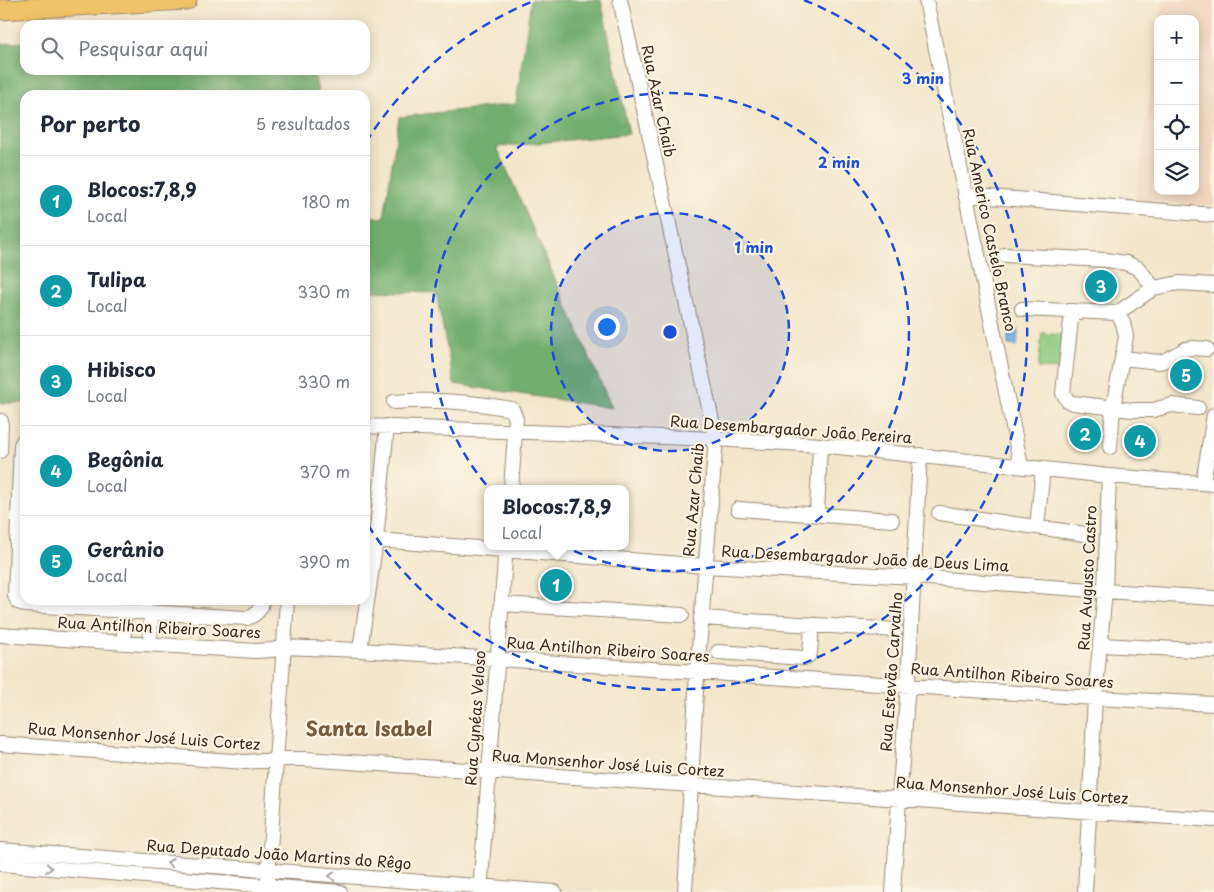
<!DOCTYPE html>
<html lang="pt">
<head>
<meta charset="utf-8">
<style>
  body { margin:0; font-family:"Playpen Sans",sans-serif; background:#f6f6f7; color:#1f2937 }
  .controls { position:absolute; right:15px; top:15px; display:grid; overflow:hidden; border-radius:10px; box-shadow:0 2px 12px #0003 }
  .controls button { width:45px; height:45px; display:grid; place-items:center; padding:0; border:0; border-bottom:1px solid #e0e1e3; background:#fff; color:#1f2937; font:25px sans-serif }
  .you { position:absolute; left:606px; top:326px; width:18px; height:18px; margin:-12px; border:4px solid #fff; border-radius:50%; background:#1a73e8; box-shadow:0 0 0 8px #1a73e833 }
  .badge { display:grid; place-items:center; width:32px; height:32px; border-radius:50%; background:#111827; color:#fff; font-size:16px; font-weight:700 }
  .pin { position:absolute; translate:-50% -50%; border:2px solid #fff; box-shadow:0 1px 5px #0006 }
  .popup { position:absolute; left:484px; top:485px; width:145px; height:65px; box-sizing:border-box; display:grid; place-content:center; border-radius:10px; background:#fff; filter:drop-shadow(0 1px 4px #0005); font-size:16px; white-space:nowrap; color:#747a83 }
  .popup b { font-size:19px; color:#1f2937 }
  .popup::after { content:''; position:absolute; left:50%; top:100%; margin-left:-10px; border:10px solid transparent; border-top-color:#fff }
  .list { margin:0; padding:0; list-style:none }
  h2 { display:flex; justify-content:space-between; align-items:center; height:65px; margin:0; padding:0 20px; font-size:21px }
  h2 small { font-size:16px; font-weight:400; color:#747a83 }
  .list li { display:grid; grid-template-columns:32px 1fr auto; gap:15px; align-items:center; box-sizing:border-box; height:90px; padding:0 20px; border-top:1px solid #e0e1e3 }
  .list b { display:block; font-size:19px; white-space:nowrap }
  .list p { margin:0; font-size:16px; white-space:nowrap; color:#747a83 }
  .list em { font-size:16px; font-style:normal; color:#747a83 }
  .icon { flex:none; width:28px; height:28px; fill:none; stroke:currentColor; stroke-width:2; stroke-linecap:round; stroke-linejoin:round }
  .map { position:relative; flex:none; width:1214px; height:892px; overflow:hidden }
  .search { position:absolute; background:#fff; box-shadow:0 2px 12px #0003; left:20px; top:20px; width:350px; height:55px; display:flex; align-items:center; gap:12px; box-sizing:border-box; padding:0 18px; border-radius:15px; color:#747a83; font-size:19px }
  .panel { position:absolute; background:#fff; box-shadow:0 2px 12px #0003; left:20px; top:90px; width:350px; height:515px; border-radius:15px }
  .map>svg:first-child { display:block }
  .built { fill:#f1d5bd }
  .green { fill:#8dca80; stroke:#647a4f }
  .forest { fill:#72ae6e; stroke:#566c46 }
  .water { fill:#7ab3ea; stroke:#5a6e84 }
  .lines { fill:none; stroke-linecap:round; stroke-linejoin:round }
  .minor-casing { stroke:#978874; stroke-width:16 }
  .major-casing { stroke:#978874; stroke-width:21 }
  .minor { stroke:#fff; stroke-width:14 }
  .major { stroke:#f1c369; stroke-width:19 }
  .oneway { stroke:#a79f9a }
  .ring { fill:none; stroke:#1d4ed8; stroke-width:2.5; stroke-dasharray:9 6 }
  .labels { text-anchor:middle; stroke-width:4.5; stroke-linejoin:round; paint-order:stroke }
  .street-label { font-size:15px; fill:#3b2a1e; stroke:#fcf5e5 }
  .district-label { font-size:20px; font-weight:bold; fill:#785a3d; stroke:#fcf5e5 }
  .centre { fill:#1d4ed8; stroke:#fcf5e5; stroke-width:2.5 }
  .ring-label { font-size:15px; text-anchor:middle; font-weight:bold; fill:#1d4ed8; stroke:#fcf5e5; stroke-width:4.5; stroke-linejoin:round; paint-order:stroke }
</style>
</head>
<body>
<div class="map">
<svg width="1214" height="892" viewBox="0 0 1214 892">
  <rect width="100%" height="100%" fill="#fcf5e5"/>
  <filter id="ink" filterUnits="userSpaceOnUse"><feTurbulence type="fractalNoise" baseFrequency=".02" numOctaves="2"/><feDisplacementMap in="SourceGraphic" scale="10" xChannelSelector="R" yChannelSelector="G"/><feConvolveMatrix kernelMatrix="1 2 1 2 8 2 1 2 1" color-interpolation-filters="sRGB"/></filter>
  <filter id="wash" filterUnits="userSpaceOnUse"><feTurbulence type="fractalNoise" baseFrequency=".0096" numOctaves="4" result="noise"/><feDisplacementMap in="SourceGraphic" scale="20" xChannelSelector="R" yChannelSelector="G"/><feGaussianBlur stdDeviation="1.12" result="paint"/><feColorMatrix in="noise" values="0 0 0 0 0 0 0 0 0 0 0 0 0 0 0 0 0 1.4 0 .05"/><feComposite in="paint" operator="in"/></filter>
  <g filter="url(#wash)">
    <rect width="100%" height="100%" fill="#f3e6cb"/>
    <!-- built -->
    <path class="built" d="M1163,0h51v206l-79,-6 23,-161v152h37v-172h-34z"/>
    <!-- green -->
    <path class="green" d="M1042,333l20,2 -3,35 -21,-2z"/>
    <!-- forest -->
    <path class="forest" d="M531,0h70l28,134 -132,13 115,261 -158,-24 -18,-91 -69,-2 -2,27v-102l19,2 15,-101 117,-13z
      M25,42v28h288l6,25h-294v308h-25v-359z"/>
    <!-- water -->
    <path class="water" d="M1008,330h10l-1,16 -9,-1z"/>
  </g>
  <g filter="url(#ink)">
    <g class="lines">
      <defs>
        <path id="minor" d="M620,0l96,439 -19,234 -12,219
          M926,0l95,466
          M965,195l249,20
          M1005,255l101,5 20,3 12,5 16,20
          M1022,309l95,4 37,-25 25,-5 35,2
          M1072,311l-9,82 5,8 5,2 59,7h21l19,-5 26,3
          M1123,358l36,4 7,-2 20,-11 6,-1 15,1
          M394,402c39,-3 79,0 118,7l4,10 -5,70
          M365,426l351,13 104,6 289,31 105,8
          M25,438l-4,7 -6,151 3,6 8,3 221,13c9,-3 15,-9 15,-18
          M1110,447l3,-39 13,-72 -3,-13 -6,-10
          M0,451l1,-30
          M1203,483l11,-68
          M738,509l154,11
          M939,513l146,21
          M817,514l3,-69
          M1037,527l6,-59
          M365,539l340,27 210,11 190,14 109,7
          M501,604l181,11
          M124,610v32
          M701,618l195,12
          M0,635l255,16 17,-1 11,-3 77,3 735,48 119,6
          M150,644l1,-32
          M1101,645l113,6
          M360,650l16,-110 11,-114
          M718,652l86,6 4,-2 2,-3 2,-28
          M0,744l245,18 42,-3h18l909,61
          M0,850l555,42
          M0,864l340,28
          M268,879l19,-279
          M480,892l26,-346
          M893,892l6,-92 9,-115 12,-230
          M1085,892l10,-194 10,-107 4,-115"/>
        <path id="major" d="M0,10l187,-10"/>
      </defs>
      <!-- minor casing -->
      <use href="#minor" class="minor-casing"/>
      <!-- major casing -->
      <use href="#major" class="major-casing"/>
      <!-- minor -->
      <use href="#minor" class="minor"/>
      <!-- major -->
      <use href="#major" class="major"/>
    </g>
    <!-- one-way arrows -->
    <defs><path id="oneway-chevron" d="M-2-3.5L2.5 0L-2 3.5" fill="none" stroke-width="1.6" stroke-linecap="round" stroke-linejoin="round" transform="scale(1.25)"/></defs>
    <g class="oneway">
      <use href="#oneway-chevron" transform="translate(170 863) rotate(-176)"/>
      <use href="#oneway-chevron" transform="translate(49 868) rotate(5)"/>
      <use href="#oneway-chevron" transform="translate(332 876) rotate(-176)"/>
    </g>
  </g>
  <!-- distance rings -->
  <circle cx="670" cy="332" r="119" fill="#1d4ed8" fill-opacity=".12"/>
  <g class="ring">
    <circle cx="670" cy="332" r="119"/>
    <circle cx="670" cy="332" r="239"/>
    <path d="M366 142A358 358 0 0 1 536 0M804 0A358 358 0 1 1 366 522"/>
  </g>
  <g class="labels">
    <!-- street labels -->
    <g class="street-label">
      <text transform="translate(658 101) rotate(78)" y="5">Rua Azar Chaib</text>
      <text transform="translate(989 230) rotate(78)" y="5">Rua Americo Castelo Branco</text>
      <text transform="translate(791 430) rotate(4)" y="5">Rua Desembargador João Pereira</text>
      <text transform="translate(694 500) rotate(-85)" y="5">Rua Azar Chaib</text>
      <text transform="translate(865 559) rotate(3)" y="5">Rua Desembargador João de Deus Lima</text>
      <text transform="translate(1088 578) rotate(-87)" y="5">Rua Augusto Castro</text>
      <text transform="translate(159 628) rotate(3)" y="5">Rua Antilhon Ribeiro Soares</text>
      <text transform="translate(608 650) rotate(4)" y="5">Rua Antilhon Ribeiro Soares</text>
      <text transform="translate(892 672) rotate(-86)" y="5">Rua Estevão Carvalho</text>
      <text transform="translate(1012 676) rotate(4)" y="5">Rua Antilhon Ribeiro Soares</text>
      <text transform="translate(476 718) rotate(-86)" y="5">Rua Cynéas Veloso</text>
      <text transform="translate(144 737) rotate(4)" y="5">Rua Monsenhor José Luis Cortez</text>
      <text transform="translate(608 764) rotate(4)" y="5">Rua Monsenhor José Luis Cortez</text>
      <text transform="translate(1012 791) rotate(4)" y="5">Rua Monsenhor José Luis Cortez</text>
      <text transform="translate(279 855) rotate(4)" y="5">Rua Deputado João Martins do Rêgo</text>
    </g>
    <!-- district labels -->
    <g class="district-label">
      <text x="369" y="736">Santa Isabel</text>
    </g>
  </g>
  <circle cx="670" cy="332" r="8" class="centre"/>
  <g class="ring-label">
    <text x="923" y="84">3 min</text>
    <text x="839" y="168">2 min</text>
    <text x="754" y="253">1 min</text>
  </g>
</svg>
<div class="controls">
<button>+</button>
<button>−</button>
<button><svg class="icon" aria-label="locate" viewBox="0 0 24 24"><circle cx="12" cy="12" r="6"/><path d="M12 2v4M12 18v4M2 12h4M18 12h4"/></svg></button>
<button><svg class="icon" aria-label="layers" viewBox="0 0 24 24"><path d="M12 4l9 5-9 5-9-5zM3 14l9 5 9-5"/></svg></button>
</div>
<div class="you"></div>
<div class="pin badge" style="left:556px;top:585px;background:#0f9aa8">1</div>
<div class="popup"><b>Blocos:7,8,9</b>Local</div>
<div class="pin badge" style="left:1085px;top:434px;background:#0f9aa8">2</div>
<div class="pin badge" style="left:1101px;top:286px;background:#0f9aa8">3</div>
<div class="pin badge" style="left:1140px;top:441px;background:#0f9aa8">4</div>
<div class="pin badge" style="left:1186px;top:375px;background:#0f9aa8">5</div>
<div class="search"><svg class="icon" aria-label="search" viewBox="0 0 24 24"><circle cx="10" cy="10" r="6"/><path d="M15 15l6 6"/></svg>Pesquisar aqui</div>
<section class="panel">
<h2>Por perto<small>5 resultados</small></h2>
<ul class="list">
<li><span class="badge" style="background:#0f9aa8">1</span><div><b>Blocos:7,8,9</b><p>Local</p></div><em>180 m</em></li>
<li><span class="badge" style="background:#0f9aa8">2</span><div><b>Tulipa</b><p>Local</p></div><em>330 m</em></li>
<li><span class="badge" style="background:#0f9aa8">3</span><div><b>Hibisco</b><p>Local</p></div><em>330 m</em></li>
<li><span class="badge" style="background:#0f9aa8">4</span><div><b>Begônia</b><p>Local</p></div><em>370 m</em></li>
<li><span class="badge" style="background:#0f9aa8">5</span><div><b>Gerânio</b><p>Local</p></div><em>390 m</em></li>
</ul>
</section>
</div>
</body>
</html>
